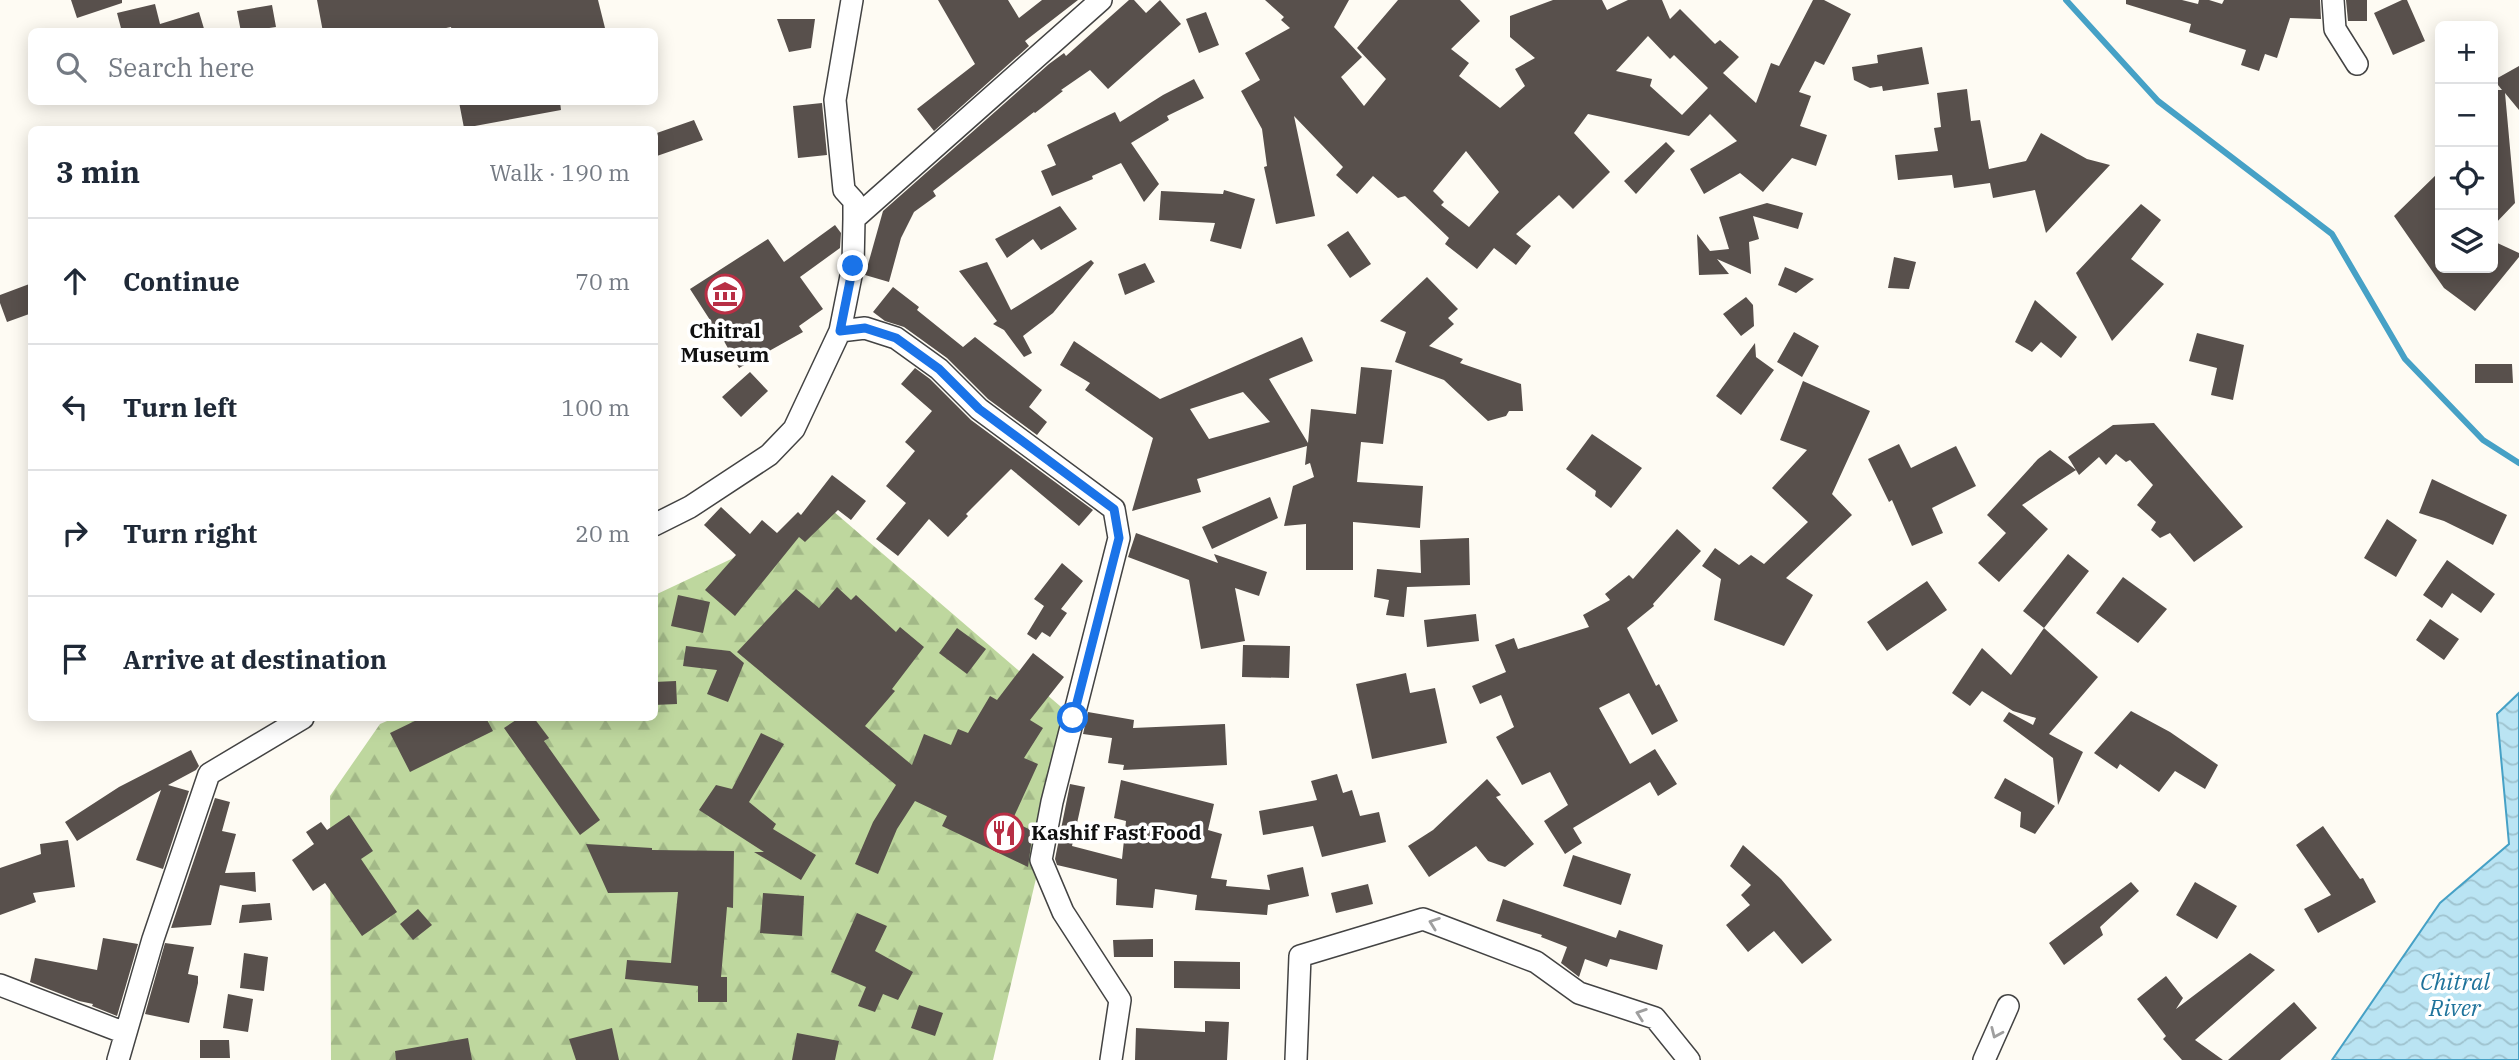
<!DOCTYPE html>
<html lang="en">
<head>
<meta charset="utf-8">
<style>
  body { margin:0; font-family:"IBM Plex Serif",serif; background:#f6f6f7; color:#1f2937 }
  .controls { position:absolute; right:21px; top:21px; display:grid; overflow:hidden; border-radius:10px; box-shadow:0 4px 18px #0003 }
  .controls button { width:63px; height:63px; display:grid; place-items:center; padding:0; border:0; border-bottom:2px solid #e0e1e3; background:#fff; color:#1f2937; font:35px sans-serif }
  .stop { position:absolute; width:21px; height:21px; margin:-16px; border:5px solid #1a73e8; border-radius:50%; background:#fff }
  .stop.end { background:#1a73e8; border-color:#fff; box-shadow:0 2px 7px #0008 }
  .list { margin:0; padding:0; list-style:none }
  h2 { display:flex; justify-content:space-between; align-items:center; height:91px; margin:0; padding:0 28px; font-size:30px }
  h2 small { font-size:23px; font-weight:400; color:#747a83 }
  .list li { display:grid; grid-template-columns:46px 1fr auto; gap:21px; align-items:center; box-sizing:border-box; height:126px; padding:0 28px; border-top:2px solid #e0e1e3 }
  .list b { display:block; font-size:26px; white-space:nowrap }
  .list em { font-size:23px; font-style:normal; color:#747a83 }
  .icon { flex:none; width:38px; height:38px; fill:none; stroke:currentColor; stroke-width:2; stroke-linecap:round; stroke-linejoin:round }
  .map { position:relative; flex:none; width:2519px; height:1060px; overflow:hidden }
  .search { position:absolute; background:#fff; box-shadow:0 4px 18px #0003; left:28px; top:28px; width:630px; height:77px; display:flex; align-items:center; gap:18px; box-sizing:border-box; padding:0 24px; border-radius:10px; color:#747a83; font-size:26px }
  .panel { position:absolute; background:#fff; box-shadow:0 4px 18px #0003; left:28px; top:126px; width:630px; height:595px; border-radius:10px }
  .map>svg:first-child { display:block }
  .forest { fill:url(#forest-firs) }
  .water { fill:url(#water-waves); stroke:#46a1c6; stroke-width:2 }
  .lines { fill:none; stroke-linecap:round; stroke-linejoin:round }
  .stream { stroke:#46a1c6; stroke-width:6 }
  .building { fill:#58504c; fill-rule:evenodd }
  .minor-casing { stroke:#434343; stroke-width:24 }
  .minor { stroke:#fff; stroke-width:21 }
  .oneway { stroke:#9f9f9f }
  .route { stroke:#1a73e8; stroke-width:9 }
  .labels { text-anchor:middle; stroke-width:7; stroke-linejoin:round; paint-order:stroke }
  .poi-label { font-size:21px; font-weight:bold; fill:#101010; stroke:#fff }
  .water-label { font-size:23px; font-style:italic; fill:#1f739b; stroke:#fff }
</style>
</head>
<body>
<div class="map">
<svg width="2519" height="1060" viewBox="0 0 2519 1060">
  <defs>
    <pattern id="forest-firs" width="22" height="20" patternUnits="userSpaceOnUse" patternTransform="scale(1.75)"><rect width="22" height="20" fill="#bed79e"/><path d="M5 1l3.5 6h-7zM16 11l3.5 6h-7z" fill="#a2b887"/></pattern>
    <pattern id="water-waves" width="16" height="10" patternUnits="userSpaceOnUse" patternTransform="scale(1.75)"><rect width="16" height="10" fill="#bae4f3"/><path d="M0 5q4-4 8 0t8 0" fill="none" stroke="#9fc3cf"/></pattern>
  </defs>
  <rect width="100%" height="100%" fill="#fefbf3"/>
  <!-- forest -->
  <path class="forest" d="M833,511l241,207 -81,342h-662l-1,-264 50,-72 14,-6h260l1,-123z"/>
  <!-- water -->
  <path class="water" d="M2519,693v367h-187l108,-157 69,-59 -12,-130z"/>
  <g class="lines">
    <!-- stream -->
    <path class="stream" d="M2066,0l92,101 174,133 73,125 78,81 36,23"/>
  </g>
  <!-- building -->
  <path class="building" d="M71,0h51v3l-45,15z
    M317,0h281l8,32h-154l-1,-5 -24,5h-104z
    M938,0h70l11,18 23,-18h36l-53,41 4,5 -95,85 -17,-22 58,-45z
    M1129,0h5l12,13 14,-13 21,24 -73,65 -18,-19 -29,20 2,1 -28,22 -1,-1 -101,79 3,5 -22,16 -13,26 -12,44 -24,-7 18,-64 166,-147 15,-11 2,3z
    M1265,0h84l-15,27 28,30 -21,20 23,29 22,-27 -29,-31 41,-48h62l20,21 -29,28 18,14 -10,13 41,32 25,-22 -10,-17 20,-11 -25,-21v-21l43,-16h49l5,10 21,-10h34l8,19 10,-10 35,35 5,-4 19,17 -16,16 33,30 15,-40 8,3 34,-66h11l27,14 -27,51 -9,-4 -16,31 12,4 -11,30 27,9 -11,31 -24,-8 -29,34 -23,-19 -36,21 -14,-25 47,-28 -27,-27 -21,22 -101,-22 -14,19 36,39 -37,37 -14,-14 -43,39 15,12 -15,19 -22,-17 -17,21 -32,-25 4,-6 -44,-42 -7,2 -25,-22 -16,18 -21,-19 7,-8 -49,-51 21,100 -39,8 -12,-57 3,-1 -5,-37 -21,-38 19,-11 -15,-27 45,-25 -9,-8 3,-3zM1648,36l22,23 4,-4 34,33 -26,27 -32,-29 2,-7 -36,-8zM1466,151l33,41 -30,35 -28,-22 3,-3 -11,-11z
    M2126,0h56l16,4 1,-4h10l13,4 2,-4h96l1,19 -31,-1 -13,40 -12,-4 -6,17 -18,-6 5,-15 -57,-18 2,-8 -65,-20z
    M2346,0h21v21h-19z
    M2402,0h5l18,41 -32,14 -19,-42z
    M155,4l5,20 39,-12 6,20h-83l-5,-19z
    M272,5l4,22 -35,5 -4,-21z
    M1206,12l13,33 -20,8 -13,-34z
    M777,19h38l-4,29 -22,4z
    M1922,47l7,37 -46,7 -1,-5 -12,2 -16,-8 -2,-13 26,-4 -1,-8z
    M2519,66v44l-14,-17 10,110 -22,23v-136h9l-8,-10z
    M1194,79l10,19 -37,18 2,4 -38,23 28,41 -15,18 -23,-39 -29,13 1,3 -41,17 -11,-25 15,-6 -9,-20 68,-33 5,10 43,-27z
    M1967,89l4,32 9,-1 9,49 37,-8 15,-28 46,26 23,6 -64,68 -11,-43 -42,8 -3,-15 -36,5 -2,-13 -54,5 -3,-25 43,-4 -4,-23 7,-1 -4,-34z
    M459,102h101l1,8 -97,18z
    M822,103l5,52 -29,3 -5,-52z
    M694,120l9,20 -49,17v-23z
    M1666,142l9,9 -39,43 -12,-13z
    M2440,171v97h53v-27l26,12v4l-44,54 -31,-23 -50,-72z
    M1224,190l31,9 -14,50 -31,-8 5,-18 -56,-3 2,-29 62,3z
    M1767,203l36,10 -5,16 -45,-13 6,23 -10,3 2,32 -34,-15 12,15 -30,1 -2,-41 13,17 19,-2 -10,-32z
    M2141,204l20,16 -30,39 33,25 -52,57 -36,-68z
    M1060,206l17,23 -36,21 -8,-11 -26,19 -12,-19z
    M835,225l6,8 -1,15 -40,29 23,32 -24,17 4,6 -64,36 -19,-34 -10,7 -10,-15 10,-6 -20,-31 78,-50 16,23z
    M1348,231l23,33 -21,14 -23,-33z
    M1894,257l22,5 -7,27 -21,-1z
    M1091,260l3,3 -41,50 -30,23 9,17 -8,4 -20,-27 -11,-6 4,-3 -38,-50 28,-9 24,48z
    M1145,263l10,19 -30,13 -7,-21z
    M1785,267l29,12 -18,14 -18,-8z
    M1427,277l31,32 -10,9 6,6 -25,22 34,13 -3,4 61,21 2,27h-14l-3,5 -18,5 -44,-41 -49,-18 11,-30 -26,-11z
    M32,283v30l-25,9 -7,-19v-8z
    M893,287l26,20 -2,3 46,37 12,-10 67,53 -13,17 18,15 -10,13 -49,-36 -41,-41 -43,-31 -19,-6 -12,-9z
    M1746,297l7,8 1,21 -13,10 -18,-22z
    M2035,300l42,37 -16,21 -20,-16 -9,10 -17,-10z
    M1794,332l25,14 -17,31 -25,-15z
    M2197,333l47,12 -11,55 -22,-5 6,-27 -28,-7z
    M1302,337l11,24 -44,18 39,64 3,-34 45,5 5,-47 31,3 -9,74 -22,-2 -4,40 66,4 -3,42 -67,-6v48h-47v-46l-22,2 9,-40 21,-9 -4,-14 -5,2 2,-19 -110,33 4,13 -69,19 21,-73 -68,-48 5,-7 -30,-18 14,-24 86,58zM1243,392l27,30 -61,17 -19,-30z
    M1755,343l1,14 18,13 -33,45 -25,-19z
    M2475,364h37l1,19h-38z
    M915,368l15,11 41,41 122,90 -14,16 -68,-57 -45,45 2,2 -20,21 -19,-18 -31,37 -22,-17 30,-36 -20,-17 29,-35 -10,-9 27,-31 -31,-27z
    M750,372l18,19 -27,26 -19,-20z
    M1803,381l67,30 -38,83 20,21 -66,63 27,17 -29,51 -70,-26 7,-41 -19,-13 13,-18 24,17 12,-10 13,9 44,-42 -36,-34 35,-38 -27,-10z
    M2154,423l89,104 -49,35 -24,-29 -10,5 -9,-8 5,-8 -19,-17 16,-20 -23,-25 -4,2 -10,-8 -10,11 -7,-8 -20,18 -11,-18 45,-32z
    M1592,434l50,34 -31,40 -16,-12 1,-5 -30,-22z
    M1899,444l12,24 45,-22 20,40 -44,22 11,25 -31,13 -20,-46 -3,2 -21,-43z
    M2050,450l26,20 -54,35 26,24 -49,53 -21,-19 28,-30 -19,-18 51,-56z
    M832,475l34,26 -15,19 -13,-10 -33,32 -6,-5 -64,79 -30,-26 31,-35 -32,-30 17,-18 29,27 12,-14 15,13 21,-21 3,3z
    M2432,479l75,36 -14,30 -49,-24 -25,-8z
    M1270,497l8,21 -66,31 -10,-22z
    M2387,519l30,21 -21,37 -32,-19z
    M1677,529l24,22 -48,53 1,2 -27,22 29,58 3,-2 19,37 -26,14 -23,-42 -30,15 31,56 25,-15 22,35 -19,12 -8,-14 -77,46 9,15 -17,11 -21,-33 24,-16 -18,-33 -28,13 -26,-48 18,-10 -13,-32 -21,9 -8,-18 34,-14 -11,-27 19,-7 4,11 71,-22 -6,-12 27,-15 -5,-6 24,-19 4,4z
    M1136,533l82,30 -4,-9 53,18 -8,24 -24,-8 10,53 -44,8 -12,-69 -61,-23z
    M1469,538l1,47 -63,2 -3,30 -18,-2 3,-15 -15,-3 3,-28 44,4 -1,-33z
    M2068,554l21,17 -45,57 -21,-17z
    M2447,560l48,34 -14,19 -29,-20 -10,15 -19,-13z
    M1062,563l21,18 -22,28 6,4 -17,24 -8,-5 -6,8 -9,-6 17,-28 -10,-7z
    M2123,577l44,32 -29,34 -42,-30z
    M1927,581l20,29 -60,41 -20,-29z
    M837,587l14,13 5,-5 40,37 4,-5 24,20 -32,42 3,2 -30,35 47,39 12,-31 27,11 7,-16 10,4 22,-37 7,4 36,-47 31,24 -34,43 13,8 -19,30 14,6 -26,57 21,10 -5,36 -86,-41 5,-10 -32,-15 -18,28 -19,45 -23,-10 18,-42 23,-37 -159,-133 59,-63 23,19z
    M678,595l32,7 -7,31 -32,-7z
    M1476,614l3,27 -52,6 -3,-27z
    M2430,619l29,20 -15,21 -28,-20z
    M957,628l29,21 -19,25 -28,-21z
    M2044,628l54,49 -49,57 34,18 -25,53 -5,-47 -50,-37 6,-9 24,13 3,-7 -23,-7 -31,-20 -12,15 -18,-13 30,-45 29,27z
    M1243,645l47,1 -1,32 -47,-1z
    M686,646l44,5 14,12 -16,39 -21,-8 10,-24 -34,-4z
    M1406,673l4,20 25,-5 12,55 -75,16 -16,-75z
    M676,681l1,23 -23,1v-23z
    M2131,711l39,21 48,33 -13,24 -30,-18 -16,21 -39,-28 -3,5 -23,-16z
    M1088,712l46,8 -1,8 92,-4 2,41 -104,5 1,-5 -16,-2 4,-25 -29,-4z
    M421,718h65l7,13 -83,41 -20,-39z
    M519,718h15l15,20 -5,3 56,79 -20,15 -76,-107z
    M761,733l23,11 -35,58 27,22 -3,5 43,26 -15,25 -47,-28h10l-65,-42 17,-25 16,4z
    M191,750l8,16 -3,4 -28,15 21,6 -26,78 -27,-9 25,-70 -84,51 -12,-19 54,-35z
    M1337,774l6,19 9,-3 8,26 19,-4 7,30 -64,15 -9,-31 -50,9 -4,-24 58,-11 -6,-19z
    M2005,778l50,28 -20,28 -15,-7 1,-15 -27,-14z
    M1487,779l14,16 -5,2 38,47 -29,23 -17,-6 -12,-15 -47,31 -21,-31 25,-16z
    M1121,780l93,24 -6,26 14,4 -11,44 16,2 -1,6 44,4 -3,-15 36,-8 6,29 -41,9 -1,10 -72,-5 2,-15 -42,-6 -2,19 -37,-3 1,-26 -60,-14 -2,-6 15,-75 15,3 -13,59 50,13 4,-38 -12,-3z
    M215,798l15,4 -8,29 14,3 -11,39 30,-1 1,20 -36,-7 -9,40 -40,3z
    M349,815l24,36 -12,8 36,53 -35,24 -37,-53 -12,8 -21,-31 22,-16 -8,-12 15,-10 6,8z
    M2323,826l37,53 3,-1 13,24 -58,31 -14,-24 27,-14 -35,-50z
    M68,840l7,47 -42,6 3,9 -36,13v-47l41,-14 -1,-10z
    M586,844l66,4v2l82,1 -1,57 -6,-1 -6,70h6v25h-29v-16l-73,-7 2,-19 44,3 7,-71 -70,1z
    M1743,845l38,34 51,61 -30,24 -28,-33 -26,21 -22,-27 24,-20 -9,-10 10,-10 -21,-19z
    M1573,855l58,19 -10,31 -58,-19z
    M2131,882l8,9 -39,36 3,8 -39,30 -15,-22z
    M2195,882l42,24 -20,33 -41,-24z
    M1368,884l5,20 -37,9 -5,-20z
    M763,893l41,3 -2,40 -42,-3z
    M1503,899l113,39 3,-8 44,15 -6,25 -47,-11 -3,8 -22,-8 -6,18 -18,-14 6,-16 -26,-10 1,-2 -46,-14z
    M270,903l2,17 -33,3 3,-18z
    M418,909l14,16 -19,15 -13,-16z
    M857,913l30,13 -12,25 38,21 -15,28 -15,-6 -8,18 -17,-6 8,-19 -35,-15z
    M103,938l35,6 -21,72 -25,-10 1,-2 -14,-3 -49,-19 5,-24 62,12z
    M1153,939v18h-39l-1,-17z
    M165,943l29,4 -6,27 10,2v7l-9,40 -44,-9z
    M244,953l24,4 -4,34 -24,-3z
    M2250,953l25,17 -80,70 28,20h-41l-19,-21 3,-3 -29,-37 29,-23 17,22 -7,11z
    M1174,961l66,1v27l-66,-1z
    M228,994l25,5 -5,33 -25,-4z
    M2294,1002l23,26 -37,32h-52z
    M919,1005l24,8 -8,23 -24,-8z
    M1205,1021l24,1 -2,38h-92l1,-32 69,4z
    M612,1028l7,32h-43l-7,-21z
    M797,1033l42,8 -4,19h-43z
    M468,1038l4,22h-76l-1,-9z
    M200,1040h29l1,18h-30z"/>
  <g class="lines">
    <defs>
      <path id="minor" d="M852,0l-17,100 9,90 10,11v18
        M2333,0l2,29 22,35
        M840,331l25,-3 31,10 43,31 40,40 135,100 5,29 -67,264 -11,58 22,52 57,88 -9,60
        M654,525l36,-18 79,-52 25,-26 46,-98 13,-65 1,-47 247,-219
        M0,985l125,48
        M118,1060l35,-121 56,-165 94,-56
        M1296,1060l4,-104 123,-37 113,43 43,31 76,25 34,42
        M1984,1060l24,-54"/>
    </defs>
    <!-- minor casing -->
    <use href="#minor" class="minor-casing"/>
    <!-- minor -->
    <use href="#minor" class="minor"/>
  </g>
  <!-- one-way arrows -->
  <defs><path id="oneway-chevron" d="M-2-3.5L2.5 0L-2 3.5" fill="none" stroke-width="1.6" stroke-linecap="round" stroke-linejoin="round" transform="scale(1.75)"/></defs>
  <g class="oneway">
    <use href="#oneway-chevron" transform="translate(1434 923) rotate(-160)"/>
    <use href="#oneway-chevron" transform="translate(1641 1014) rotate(-161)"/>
    <use href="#oneway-chevron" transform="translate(1996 1033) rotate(114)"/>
  </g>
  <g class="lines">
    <!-- route -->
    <path class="route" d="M853,266l-13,65 25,-3 31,10 43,31 40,40 135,100 5,29 -46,180"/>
  </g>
  <!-- icons -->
  <defs>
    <symbol id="museum-ring" viewBox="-11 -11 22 22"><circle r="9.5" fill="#fff" stroke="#b82f45" stroke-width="1.5"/><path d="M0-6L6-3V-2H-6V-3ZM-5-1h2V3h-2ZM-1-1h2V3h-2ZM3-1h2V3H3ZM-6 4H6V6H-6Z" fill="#b82f45"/></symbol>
    <symbol id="restaurant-ring" viewBox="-11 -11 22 22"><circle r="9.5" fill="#fff" stroke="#b82f45" stroke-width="1.5"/><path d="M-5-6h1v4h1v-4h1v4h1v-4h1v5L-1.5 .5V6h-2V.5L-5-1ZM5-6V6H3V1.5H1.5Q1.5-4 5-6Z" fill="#b82f45"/></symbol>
  </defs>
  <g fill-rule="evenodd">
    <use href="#museum-ring" x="703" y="272" width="44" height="44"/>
    <use href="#restaurant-ring" x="982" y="811" width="44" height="44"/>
  </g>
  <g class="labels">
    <!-- poi labels -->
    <g class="poi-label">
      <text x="725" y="338">Chitral<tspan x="725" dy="24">Museum</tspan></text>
      <text x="1031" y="840" text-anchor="start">Kashif Fast Food</text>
    </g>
    <!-- water labels -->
    <g class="water-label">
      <text x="2455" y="990">Chitral<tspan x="2455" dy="26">River</tspan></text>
    </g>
  </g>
</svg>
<div class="controls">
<button>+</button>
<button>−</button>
<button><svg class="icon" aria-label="locate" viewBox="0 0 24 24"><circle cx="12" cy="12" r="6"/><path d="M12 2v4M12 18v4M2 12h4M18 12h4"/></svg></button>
<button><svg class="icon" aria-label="layers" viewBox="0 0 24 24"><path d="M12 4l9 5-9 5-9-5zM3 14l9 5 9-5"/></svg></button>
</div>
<div class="stop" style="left:1073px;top:718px"></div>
<div class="stop end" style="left:853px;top:266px"></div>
<div class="search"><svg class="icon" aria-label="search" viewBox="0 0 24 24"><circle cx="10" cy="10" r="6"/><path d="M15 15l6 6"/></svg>Search here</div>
<section class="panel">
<h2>3 min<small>Walk · 190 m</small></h2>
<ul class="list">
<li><svg class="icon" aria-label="ahead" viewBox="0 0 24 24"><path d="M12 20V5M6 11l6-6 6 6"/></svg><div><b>Continue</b></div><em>70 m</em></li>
<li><svg class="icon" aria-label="left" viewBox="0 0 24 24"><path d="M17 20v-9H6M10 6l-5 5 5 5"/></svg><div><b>Turn left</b></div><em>100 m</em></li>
<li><svg class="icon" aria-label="right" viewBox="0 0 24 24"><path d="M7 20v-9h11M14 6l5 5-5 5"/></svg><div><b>Turn right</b></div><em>20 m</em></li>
<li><svg class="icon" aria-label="arrive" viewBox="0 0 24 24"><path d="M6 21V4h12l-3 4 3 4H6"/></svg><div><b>Arrive at destination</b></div></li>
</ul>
</section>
</div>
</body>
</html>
